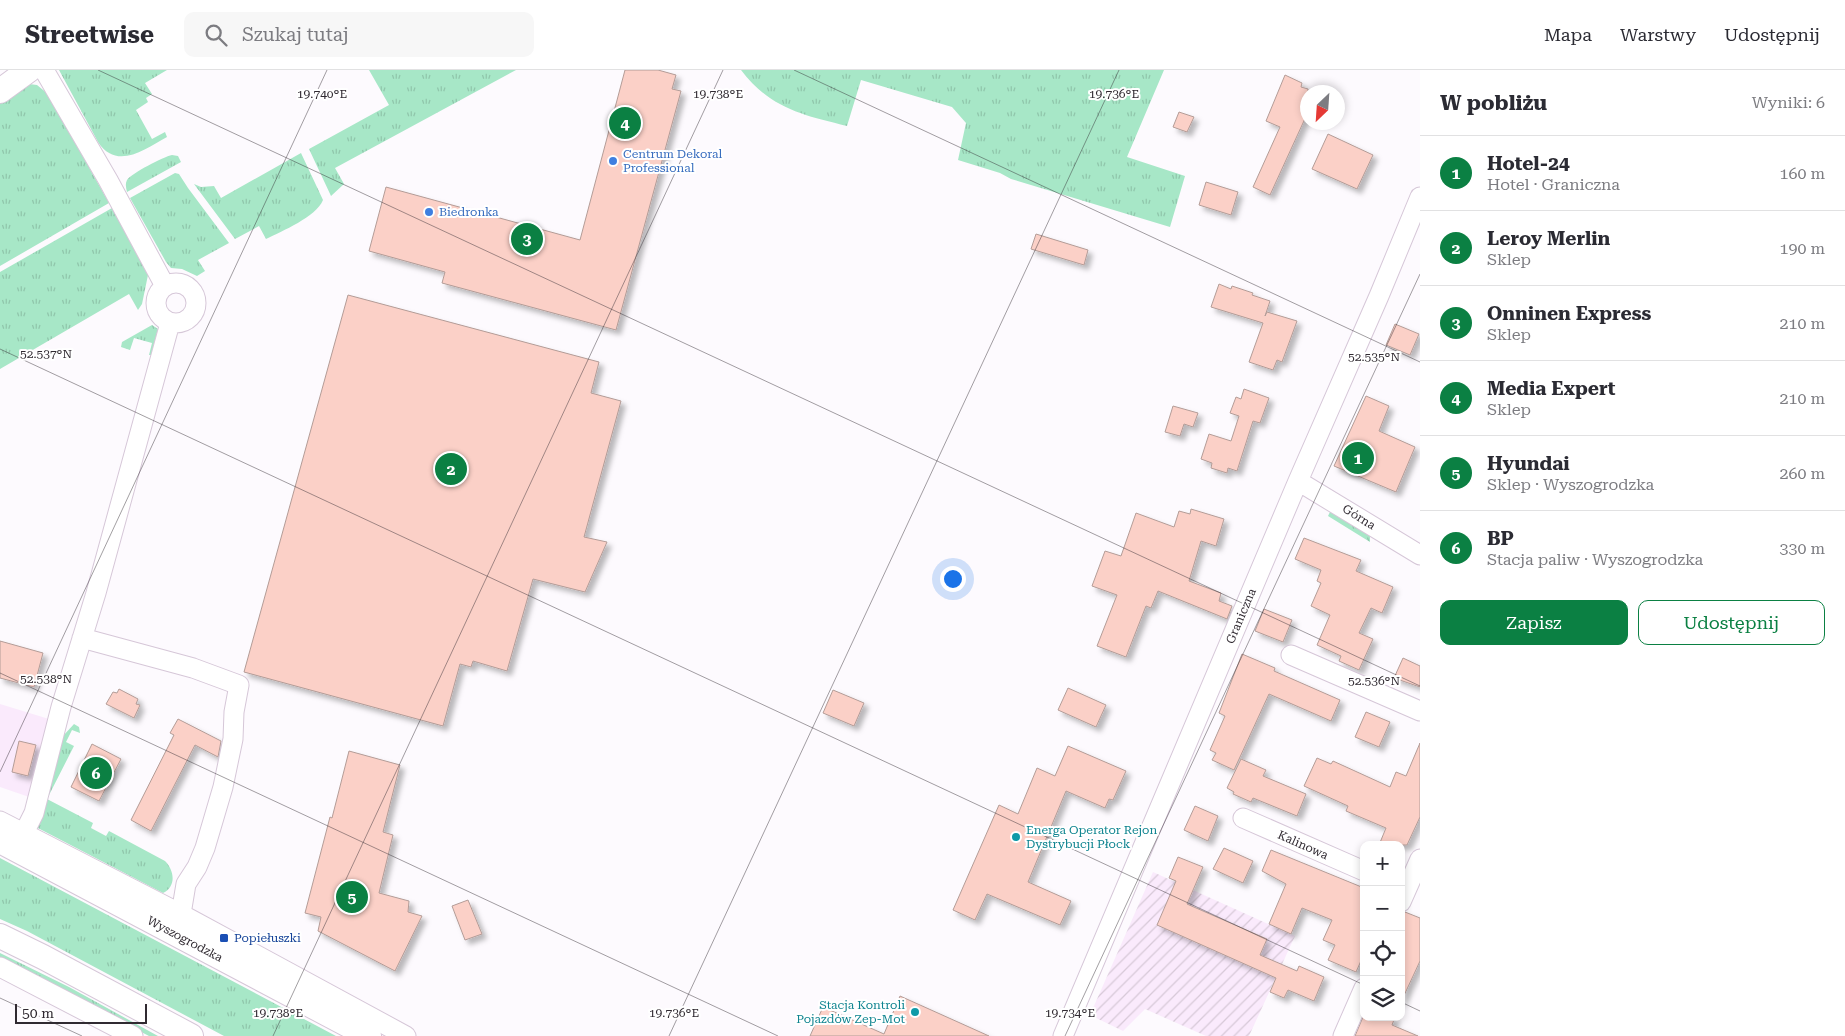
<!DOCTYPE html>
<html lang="pl">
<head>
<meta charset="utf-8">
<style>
  body { margin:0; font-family:"Roboto Serif",serif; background:#f7f7f7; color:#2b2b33 }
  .controls { position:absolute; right:15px; bottom:15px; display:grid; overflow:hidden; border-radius:10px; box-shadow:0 2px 8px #0003 }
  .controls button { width:45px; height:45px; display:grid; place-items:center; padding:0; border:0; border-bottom:1px solid #e1e1e2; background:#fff; color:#2b2b33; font:25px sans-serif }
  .compass { position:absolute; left:1300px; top:15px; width:45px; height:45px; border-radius:50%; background:#fff; box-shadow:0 2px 8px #0003; rotate:205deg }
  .scale { position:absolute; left:15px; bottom:12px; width:132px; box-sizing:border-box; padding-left:5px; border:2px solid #302a31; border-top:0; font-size:14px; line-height:18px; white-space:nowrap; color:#302a31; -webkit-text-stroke:4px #fff; paint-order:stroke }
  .you { position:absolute; left:952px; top:508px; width:18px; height:18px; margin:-12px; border:4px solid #fff; border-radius:50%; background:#1a73e8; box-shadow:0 0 0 8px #1a73e833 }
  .badge { display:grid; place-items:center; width:32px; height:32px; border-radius:50%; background:#0b8043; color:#fff; font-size:16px; font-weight:700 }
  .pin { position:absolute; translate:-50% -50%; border:2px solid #fff; box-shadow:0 1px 5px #0006 }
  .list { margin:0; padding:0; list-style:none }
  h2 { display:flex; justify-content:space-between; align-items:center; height:65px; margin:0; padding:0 20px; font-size:21px }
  h2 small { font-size:16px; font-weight:400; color:#7c7c81 }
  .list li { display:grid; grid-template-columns:32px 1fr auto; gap:15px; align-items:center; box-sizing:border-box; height:75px; padding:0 20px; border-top:1px solid #e1e1e2 }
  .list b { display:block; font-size:19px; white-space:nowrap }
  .list p { margin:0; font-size:16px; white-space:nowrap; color:#7c7c81 }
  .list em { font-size:16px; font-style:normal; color:#7c7c81 }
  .actions { display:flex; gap:10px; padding:15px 20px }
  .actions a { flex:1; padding:11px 0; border:1px solid #0b8043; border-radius:10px; text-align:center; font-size:18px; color:#0b8043 }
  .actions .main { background:#0b8043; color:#fff }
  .icon { flex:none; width:28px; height:28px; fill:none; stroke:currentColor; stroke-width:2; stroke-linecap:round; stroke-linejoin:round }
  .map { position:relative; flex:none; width:1420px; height:966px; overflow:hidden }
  header { display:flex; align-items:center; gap:30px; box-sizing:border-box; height:70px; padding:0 25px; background:#fff; border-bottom:1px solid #e1e1e2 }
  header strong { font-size:24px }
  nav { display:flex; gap:28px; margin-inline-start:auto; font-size:18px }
  .search { width:350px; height:45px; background:#f7f7f7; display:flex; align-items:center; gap:12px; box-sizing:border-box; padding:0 18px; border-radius:10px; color:#7c7c81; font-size:19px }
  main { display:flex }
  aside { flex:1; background:#fff }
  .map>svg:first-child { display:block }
  .built { fill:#faeafc }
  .industrial { fill:url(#industrial-furrows) }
  .grass { fill:url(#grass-tufts) }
  .building { fill:#fbd0c7; stroke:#b39c97; filter:url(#shadow) }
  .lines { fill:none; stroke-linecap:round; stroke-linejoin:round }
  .minor-casing { stroke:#d6c7d8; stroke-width:21 }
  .major-casing { stroke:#d6c7d8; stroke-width:26 }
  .minor { stroke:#fff; stroke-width:19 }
  .major { stroke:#fff; stroke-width:24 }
  .ticks { fill:none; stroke:#302a31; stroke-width:1; stroke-opacity:0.45 }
  .shop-dot { fill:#3f7fe0; stroke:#fff; stroke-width:2 }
  .culture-dot { fill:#0f9aa8; stroke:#fff; stroke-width:2 }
  .transit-dot { fill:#1a4fb4; stroke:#fff; stroke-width:2 }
  .labels { text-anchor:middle; stroke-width:4; stroke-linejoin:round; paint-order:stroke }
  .shop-label { font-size:12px; fill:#366cbe; stroke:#fff; text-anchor:start }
  .street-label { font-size:12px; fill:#302a31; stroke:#fff }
  .culture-label { font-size:12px; fill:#0d838f; stroke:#fff; text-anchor:start }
  .transit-label { font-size:12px; fill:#164399; stroke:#fff; text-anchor:start }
  .ticks-label { font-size:12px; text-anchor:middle; fill:#302a31; stroke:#fff; stroke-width:4; stroke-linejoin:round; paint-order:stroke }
</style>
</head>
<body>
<header>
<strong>Streetwise</strong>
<div class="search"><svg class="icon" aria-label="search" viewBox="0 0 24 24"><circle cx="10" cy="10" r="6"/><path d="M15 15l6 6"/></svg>Szukaj tutaj</div>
<nav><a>Mapa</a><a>Warstwy</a><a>Udostępnij</a></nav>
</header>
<main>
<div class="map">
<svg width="1420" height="966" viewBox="0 0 1420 966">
  <defs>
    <pattern id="industrial-furrows" width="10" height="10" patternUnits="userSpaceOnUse" patternTransform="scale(1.25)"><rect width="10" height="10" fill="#faeafc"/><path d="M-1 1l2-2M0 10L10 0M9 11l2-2" fill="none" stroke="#d7c9d8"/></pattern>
    <pattern id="grass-tufts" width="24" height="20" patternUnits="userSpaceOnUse" patternTransform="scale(1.25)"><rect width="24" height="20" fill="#a7e7c7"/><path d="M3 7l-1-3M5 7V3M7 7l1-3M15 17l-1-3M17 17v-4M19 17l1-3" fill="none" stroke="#90c6ab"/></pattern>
    <filter id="shadow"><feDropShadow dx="4.5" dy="4.5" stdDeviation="2.5" flood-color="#0004"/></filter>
  </defs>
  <rect width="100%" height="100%" fill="#fdfafe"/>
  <!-- built -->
  <path class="built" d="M0,634l49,15 -17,79 -32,-11z"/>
  <!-- industrial -->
  <path class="industrial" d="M1153,802l142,64 -46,100h-43l-61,-27 -22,22 -33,-16z"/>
  <!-- grass -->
  <path class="grass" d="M59,0h108l-22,13 7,11 -6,4 2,4 -12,8 16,29 13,-7 2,5c-22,12 -50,34 -69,5z
    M369,0h147l-181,98 9,16 -13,12 -22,-47 80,-44z
    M741,0h423l-37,87 58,19 -15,51 -159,-48 -11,-6 -42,-13 8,-37 -14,-16 -91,-27 -14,46c-45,-11 -77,-18 -106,-56z
    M29,14l8,1 11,9 61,109 -109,63v-169z
    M301,83l22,47c-7,17 -41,31 -57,39l-7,-13 -24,13 -41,-55 7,3 13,-1 7,12z
    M172,85l6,1 3,6 -54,30c-1,-4 -2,-8 0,-12 5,-7 36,-23 45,-25z
    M175,103l4,1 9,14 41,55 -31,17 7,11 -8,5 -15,-7 -11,-1 -5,-6 -36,-64z
    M112,138l36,67 -6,29 -4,6 -9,-16 -129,75v-97z
    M152,255l6,4 -7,26h-2l3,-12 -18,-5 -4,12 -9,-3 1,-5z
    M1330,442h3l37,23v7l-42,-26z
    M74,654l5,3 1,6 -8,-3 -6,12 8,4 -27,53 46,24 -2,5 15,8 3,-5 56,30c9,9 12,25 -2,32l-129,-67 25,-82 4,-8z
    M0,788l336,178h-112l-197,-105 -27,-12z
    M0,883l69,34 89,49h-9l-149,-77z"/>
  <!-- building -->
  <path class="building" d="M625,0h33l18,5 -4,14 9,2 -65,239 -174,-47 3,-11 -76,-21 17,-64 194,53z
    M1285,5l17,8 -1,4 7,2v23l-38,83 -17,-8 27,-60 -14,-6z
    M1179,42l15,5 -7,15 -14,-5z
    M1328,64l45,21 -16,34 -45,-20z
    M1206,112l32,10 -7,23 -32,-10z
    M1036,164l52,16 -4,15 -53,-16z
    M1219,214l12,5 1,-3 21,7 -1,2 18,6 -5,15 2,-4 30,9 -15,41 -5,-2 -4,10 -24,-8 14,-39 -52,-16z
    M348,225l251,67 -8,31 30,8 -37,136 23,5 -22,50 -52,-13 -26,92 -34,-10 -2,6 -11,-3 -17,62 -199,-54z
    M1395,254l24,10 -9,21 -24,-10z
    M1244,319l25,9 -9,25 -7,-2 -16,50 -9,-3 -1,5 -16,-5 1,-5 -11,-4 8,-25 22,7 8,-25 -9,-3 6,-16 5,2z
    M1366,326l23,10 -10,25 36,16 -19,45 -62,-26z
    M1173,336l25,7 -5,14 -9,-3 -4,12 -15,-4z
    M1191,439l33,10 -8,27 -15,-5 -12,40 32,12 -2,8 13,5 -5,13 -69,-28 -7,17 -5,-2 -20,51 -29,-11 20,-51 -25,-9 13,-35 16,5 15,-43 38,14 5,-16 11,3z
    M1304,468l57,22 -5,11 37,16 -11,26 -11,-5 -12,25 14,6 -14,31 -20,-9 2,-5 -24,-11 13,-30 -19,-9 10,-23 -4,-2 4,-11 -26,-11z
    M1264,539l28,11 -9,22 -28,-11z
    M0,571l43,12 -9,34 -34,-9z
    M1242,584l33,14 -1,3 66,29 -9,21 -62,-27 -35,76 -22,-10 4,-7 -6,-3 15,-34 -6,-3z
    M1403,588l17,8v21l-26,-9z
    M1068,618l38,17 -10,22 -38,-17z
    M119,619l19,10 -2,5 4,1 -6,13 -28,-14 7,-12 4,1z
    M833,620l31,13 -10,23 -31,-13z
    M1366,642l24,10 -11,25 -24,-10z
    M178,649l43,22 -3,16 -23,-12 -44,86 -20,-11 43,-85 -4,-2z
    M19,671l17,4 -8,31 -16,-4z
    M1420,673v74l-13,28h-28l7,-17 -40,-17 2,-5 -44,-20 13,-28 14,6 2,-3 57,26 6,-15 10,4z
    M92,674l29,15 -22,42 -28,-14z
    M1068,676l58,25 -13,29 -4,-1 -4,9 -39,-17 -38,91 43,19 -11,24 -73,-31 -12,26 -22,-10 46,-105 19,9 19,-46 18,8z
    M349,681l51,14 -17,67 10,3 -14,58 30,8 -1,11 14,4 -27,55 -77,-40 3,-14 -16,-4 25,-96 2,1z
    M1241,689l25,11 -3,6 43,18 -9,22 -44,-18 -2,4 -18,-8 1,-2 -7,-4z
    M1195,736l23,10 -10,25 -24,-11z
    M1224,778l29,13 -10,22 -30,-14z
    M1271,780l93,38v66l-8,18 -28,-12 7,-15 -12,-5 9,-20 -30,-12 -11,26 -22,-10 17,-40 -24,-13z
    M1178,787l25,10 -16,37 80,35 -7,16 37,16 2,-5 25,11 -10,24 -26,-11 -4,8 -14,-6 6,-14 -119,-53 19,-44 -7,-3z
    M468,830l14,34 -17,6 -13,-34z
    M1405,842l15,6v43l-19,41v-81z
    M900,926l89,40h-179l13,-29 61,27z
    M1363,947h32l-3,8 26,11h-63z"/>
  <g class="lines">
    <defs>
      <path id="minor" d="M44,0l64,110 57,106
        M156 233a20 20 0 1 1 40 0a20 20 0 1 1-40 0Z
        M1298,411l122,74
        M82,568l111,30 46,17 -5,27 -1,27 -10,48 -18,61 -8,19 -11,17 -5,30
        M1291,585l129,56
        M1243,748l121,53
        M0,751l181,93 225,122
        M22,763l6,-8 6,-12 27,-106 35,-114 74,-270
        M1401,832l19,-43
        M0,897l133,69
        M1063,966l235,-555 81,-185 41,-99
        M1343,966l21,-48"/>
      <path id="major" d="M0,21l29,-21
        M0,771l369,195
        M0,866l43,21 148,79"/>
    </defs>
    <!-- minor casing -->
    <use href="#minor" class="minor-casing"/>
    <!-- major casing -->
    <use href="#major" class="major-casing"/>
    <!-- minor -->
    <use href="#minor" class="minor"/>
    <!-- major -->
    <use href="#major" class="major"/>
  </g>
  <!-- ticks -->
  <path class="ticks" d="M98,0l1322,616M794,0l626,292M0,279l1364,636M0,603l778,363M0,702l327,-702M0,928l82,38M1401,932l19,9M273,966l450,-966M669,966l450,-966M1065,966l355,-762"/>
  <!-- markers -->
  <g class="shop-dot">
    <circle cx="613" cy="91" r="5"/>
    <circle cx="429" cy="142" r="5"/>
  </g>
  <g class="culture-dot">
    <circle cx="1016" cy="767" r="5"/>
    <circle cx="915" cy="942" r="5"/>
  </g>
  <rect class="transit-dot" x="219" y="863" width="10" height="10" rx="2.5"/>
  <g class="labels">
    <!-- shop labels -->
    <g class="shop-label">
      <text x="623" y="88">Centrum Dekoral<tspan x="623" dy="14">Professional</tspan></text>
      <text x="439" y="146">Biedronka</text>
    </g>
    <!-- street labels -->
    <g class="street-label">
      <text transform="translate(1359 447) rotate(32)" y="4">Górna</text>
      <text transform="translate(1241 546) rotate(-67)" y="4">Graniczna</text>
      <text transform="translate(1303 775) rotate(24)" y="4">Kalinowa</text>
      <text transform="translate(185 869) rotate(28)" y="4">Wyszogrodzka</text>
    </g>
    <!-- culture labels -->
    <g class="culture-label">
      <text x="1026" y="764">Energa Operator Rejon<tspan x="1026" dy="14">Dystrybucji Płock</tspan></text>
      <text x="905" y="939" text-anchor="end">Stacja Kontroli<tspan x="905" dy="14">Pojazdów Zep-Mot</tspan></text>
    </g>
    <!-- transit labels -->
    <g class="transit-label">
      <text x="234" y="872">Popiełuszki</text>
    </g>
  </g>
  <g class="ticks-label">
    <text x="322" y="28">19.740°E</text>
    <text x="718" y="28">19.738°E</text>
    <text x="1114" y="28">19.736°E</text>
    <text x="46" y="288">52.537°N</text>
    <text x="1374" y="291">52.535°N</text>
    <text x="46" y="613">52.538°N</text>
    <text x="1374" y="615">52.536°N</text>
    <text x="278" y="947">19.738°E</text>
    <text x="674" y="947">19.736°E</text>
    <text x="1070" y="947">19.734°E</text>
  </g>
</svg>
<div class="controls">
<button>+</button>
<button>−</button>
<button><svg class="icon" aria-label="locate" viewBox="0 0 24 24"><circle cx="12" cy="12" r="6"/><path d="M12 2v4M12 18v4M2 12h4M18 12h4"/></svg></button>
<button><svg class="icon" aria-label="layers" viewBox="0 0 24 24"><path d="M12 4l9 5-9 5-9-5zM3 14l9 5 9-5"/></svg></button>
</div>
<svg class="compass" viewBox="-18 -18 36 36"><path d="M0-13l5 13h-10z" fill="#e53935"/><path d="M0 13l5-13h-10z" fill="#7c7c81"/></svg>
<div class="scale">50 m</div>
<div class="you"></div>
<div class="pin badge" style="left:1358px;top:388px">1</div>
<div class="pin badge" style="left:451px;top:399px">2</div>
<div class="pin badge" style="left:527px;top:169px">3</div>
<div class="pin badge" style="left:625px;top:53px">4</div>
<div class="pin badge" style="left:352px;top:827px">5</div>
<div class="pin badge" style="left:96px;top:703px">6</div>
</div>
<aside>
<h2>W pobliżu<small>Wyniki: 6</small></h2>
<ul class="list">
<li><span class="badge">1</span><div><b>Hotel-24</b><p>Hotel · Graniczna</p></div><em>160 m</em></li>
<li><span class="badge">2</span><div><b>Leroy Merlin</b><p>Sklep</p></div><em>190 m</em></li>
<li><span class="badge">3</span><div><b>Onninen Express</b><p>Sklep</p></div><em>210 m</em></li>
<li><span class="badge">4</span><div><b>Media Expert</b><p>Sklep</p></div><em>210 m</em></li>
<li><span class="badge">5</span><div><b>Hyundai</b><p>Sklep · Wyszogrodzka</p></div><em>260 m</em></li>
<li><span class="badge">6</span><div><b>BP</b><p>Stacja paliw · Wyszogrodzka</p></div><em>330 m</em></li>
</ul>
<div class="actions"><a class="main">Zapisz</a><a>Udostępnij</a></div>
</aside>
</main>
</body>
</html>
